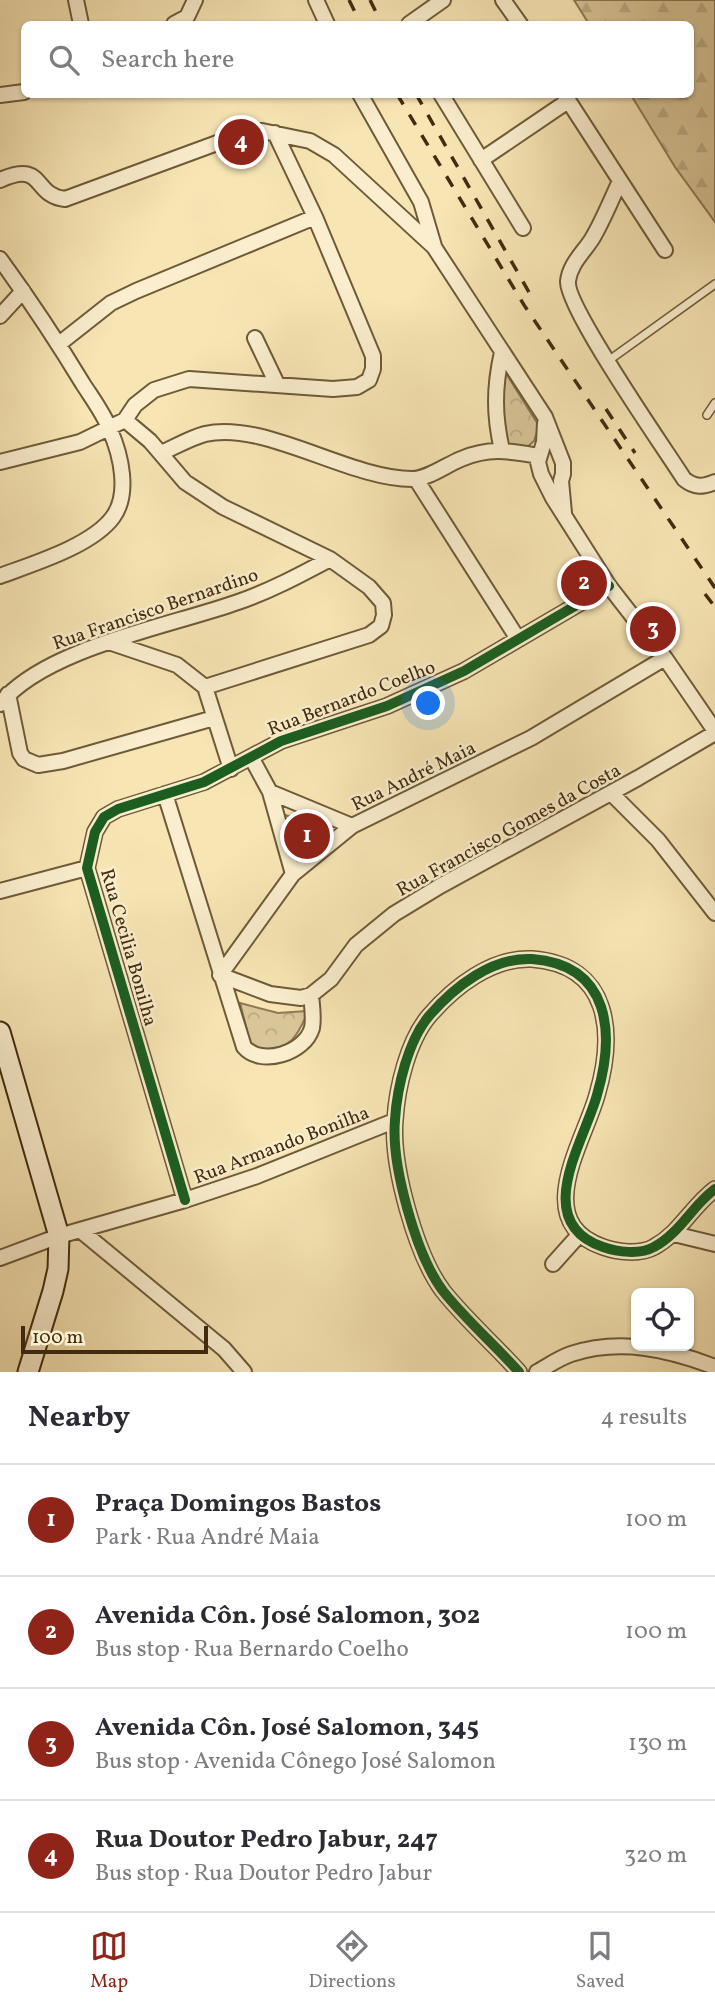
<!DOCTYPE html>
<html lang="en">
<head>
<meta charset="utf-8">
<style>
  body { margin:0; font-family:Vollkorn,serif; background:#f2f2f3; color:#2b2b33 }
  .controls { position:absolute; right:21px; bottom:21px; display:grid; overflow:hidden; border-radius:10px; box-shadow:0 2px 5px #0004 }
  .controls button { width:63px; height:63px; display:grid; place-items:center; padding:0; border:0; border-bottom:2px solid #e1e1e2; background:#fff; color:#2b2b33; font:35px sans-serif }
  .scale { position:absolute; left:21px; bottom:18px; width:187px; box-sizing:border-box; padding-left:7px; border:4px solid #422b0e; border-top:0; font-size:19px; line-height:24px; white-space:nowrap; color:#422b0e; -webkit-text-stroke:5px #faeece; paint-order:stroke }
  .you { position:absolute; left:429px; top:704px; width:24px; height:24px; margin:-18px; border:5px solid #fff; border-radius:50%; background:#1a73e8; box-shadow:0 0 0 10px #1a73e833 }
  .badge { display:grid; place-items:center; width:46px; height:46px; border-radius:50%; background:#8f2418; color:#fff; font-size:23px; font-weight:700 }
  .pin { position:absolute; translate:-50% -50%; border:4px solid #fff; box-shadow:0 2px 7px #0006 }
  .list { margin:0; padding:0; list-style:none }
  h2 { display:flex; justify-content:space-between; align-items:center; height:91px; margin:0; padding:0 28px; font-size:30px }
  h2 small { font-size:23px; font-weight:400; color:#7c7c81 }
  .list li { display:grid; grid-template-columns:46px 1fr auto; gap:21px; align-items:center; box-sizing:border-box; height:112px; padding:0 28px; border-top:2px solid #e1e1e2 }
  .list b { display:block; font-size:26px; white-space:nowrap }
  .list p { margin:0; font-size:23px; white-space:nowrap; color:#7c7c81 }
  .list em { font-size:23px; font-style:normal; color:#7c7c81 }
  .icon { flex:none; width:38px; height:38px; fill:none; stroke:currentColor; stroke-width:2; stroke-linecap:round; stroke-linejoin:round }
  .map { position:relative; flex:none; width:715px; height:1372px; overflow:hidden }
  .search { position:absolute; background:#fff; box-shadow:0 2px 5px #0004; left:21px; right:21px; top:21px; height:77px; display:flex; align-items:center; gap:18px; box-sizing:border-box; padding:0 24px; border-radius:10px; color:#7c7c81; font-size:26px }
  .sheet { height:539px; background:#fff }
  nav { display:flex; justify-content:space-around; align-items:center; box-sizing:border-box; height:98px; border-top:2px solid #e1e1e2; background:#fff; font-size:19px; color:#7c7c81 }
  nav a { display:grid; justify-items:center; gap:4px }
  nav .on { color:#8f2418 }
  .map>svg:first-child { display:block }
  .forest { fill:url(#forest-firs); stroke:#8d7853; stroke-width:2 }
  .park { fill:url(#park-crowns); stroke:#8d7853; stroke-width:2 }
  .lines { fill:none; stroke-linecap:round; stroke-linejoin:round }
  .service-casing { stroke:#6f5a38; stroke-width:10 }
  .minor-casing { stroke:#6f5a38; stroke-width:18 }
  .secondary-casing { stroke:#422b0e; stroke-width:23 }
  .service { stroke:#faeece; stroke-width:7 }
  .minor { stroke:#faeece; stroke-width:14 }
  .secondary { stroke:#faeece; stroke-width:19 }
  .rail { stroke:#422b0e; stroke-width:3.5; stroke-dasharray:12 12; stroke-linecap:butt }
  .cycleway-casing { stroke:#faeece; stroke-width:15 }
  .cycleway { stroke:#1b5e20; stroke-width:10 }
  .labels { text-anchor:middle; stroke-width:5; stroke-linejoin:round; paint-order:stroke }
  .street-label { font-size:19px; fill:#422b0e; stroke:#faeece }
</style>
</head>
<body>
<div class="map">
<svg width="715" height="1372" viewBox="0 0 715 1372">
  <defs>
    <pattern id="forest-firs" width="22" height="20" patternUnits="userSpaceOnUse" patternTransform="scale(1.75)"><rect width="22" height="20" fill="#d8c598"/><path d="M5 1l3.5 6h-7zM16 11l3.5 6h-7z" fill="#bba982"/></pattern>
    <pattern id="park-crowns" width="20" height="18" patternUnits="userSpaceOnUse" patternTransform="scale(1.75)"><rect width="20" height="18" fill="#d8c598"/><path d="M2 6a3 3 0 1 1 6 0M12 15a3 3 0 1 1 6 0" fill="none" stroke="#bba982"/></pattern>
  </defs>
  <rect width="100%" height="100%" fill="#f7e5b4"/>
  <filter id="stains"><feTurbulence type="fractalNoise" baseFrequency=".00286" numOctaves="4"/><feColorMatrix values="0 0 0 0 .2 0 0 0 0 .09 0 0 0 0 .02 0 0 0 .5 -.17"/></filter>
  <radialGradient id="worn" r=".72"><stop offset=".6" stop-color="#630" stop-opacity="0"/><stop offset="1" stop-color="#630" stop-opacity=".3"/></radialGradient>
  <!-- forest -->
  <path class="forest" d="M574,0h141v222l-40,-55 -44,-72 59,-1v-70h-101z"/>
  <!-- park -->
  <path class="park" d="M502,367l37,59 -5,15 -8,7 -16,-2 -7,-9z
    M282,814l44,15v6l-27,22h-4z
    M240,1003l38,10 28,-2 1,3c-11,25 -16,33 -44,37l-13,-9z"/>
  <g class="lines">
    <defs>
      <path id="service" d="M608,361l107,-77
        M707,415l8,-12"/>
      <path id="minor" d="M76,0l5,24
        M316,0l11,24
        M503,0l17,24
        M174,24l13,-7 8,-17
        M409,24l34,-24
        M360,94l61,108 13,44
        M441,94l82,134
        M564,94l101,156
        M0,95l24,-3
        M481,160l87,-59
        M0,180c46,-20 31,15 65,19l182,-67 15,-1 48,10 24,14 100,92 111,170 18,46v11l-2,7 3,32
        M620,181c-9,19 -17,40 -28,58 -9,14 -22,25 -24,42 -3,25 97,168 116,198 11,9 19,8 31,3
        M0,259c29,40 57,82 83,125 9,14 21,30 27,46 11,25 20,64 3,87 -21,29 -81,47 -113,59
        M0,316l23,-25
        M255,338l22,46
        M59,344l52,-41 25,-12 179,-74
        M502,352c-8,36 -8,63 0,98
        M125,420l25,21 35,41 38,25 107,52 39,28 14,16 1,12 -3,11 -12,9 -164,52
        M545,423l-1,19 -6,20 3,12 12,24 56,88 56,72 50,73
        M161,453c14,-6 29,-15 44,-19 59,-14 144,45 207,45 16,0 34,-14 49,-20 29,-12 48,-8 78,-3
        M0,462l80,-20 45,-22 10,-15 19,-15 35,-11 144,10 24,-2 12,-7 4,-11v-13l-58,-139 -40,-84
        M416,479l102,160
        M109,642l68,23 28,22 26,82
        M8,694l12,59 4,6 14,6 25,-4 151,-43
        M0,704c45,-56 171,-78 238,-102 32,-11 62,-27 92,-43
        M251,757l19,35 23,82
        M270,792l82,34
        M611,793l47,47 57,73
        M165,794l79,253c17,20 61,6 68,-19 2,-11 0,-22 -1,-33
        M0,891l87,-23
        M220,975l50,19 31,4 10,-3 20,-16 25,-34 38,-31 46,-28 198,-108 77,-45
        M220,975l73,-101 59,-48 179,-88 134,-80
        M185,1200l-98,-332 8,-36 9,-15 14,-8 86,-27 77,-41 106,-35 77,-35 145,-85
        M80,1230l144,119 20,23
        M674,1234l41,10
        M0,1258l59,-22 126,-36 72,-24 137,-55
        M553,1264l26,-29
        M519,1372c-24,-27 -53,-52 -76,-81 -27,-36 -52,-126 -48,-171 2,-33 13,-79 34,-104 25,-29 63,-59 103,-57 79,6 83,75 65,136 -13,47 -67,127 6,152 14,5 37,8 51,0 26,-14 38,-41 61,-58
        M537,1372c11,-6 22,-14 34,-18 49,-16 97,-5 144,13"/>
      <path id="secondary" d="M0,1032l59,204 -1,33 -5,22 -25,81"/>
    </defs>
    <!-- service casing -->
    <use href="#service" class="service-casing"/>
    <!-- minor casing -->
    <use href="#minor" class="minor-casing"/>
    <!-- secondary casing -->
    <use href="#secondary" class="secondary-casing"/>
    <!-- service -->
    <use href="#service" class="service"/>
    <!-- minor -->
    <use href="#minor" class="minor"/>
    <!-- secondary -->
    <use href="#secondary" class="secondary"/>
    <!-- rail -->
    <path class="rail" d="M349,0l12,24
      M370,0l12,24
      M397,94l127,211 191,283
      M416,94l118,207
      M606,409l29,44
      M705,594l10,13"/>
    <defs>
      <path id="cycleway" d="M185,1200l-98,-332 8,-36 9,-15 14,-8 86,-27 77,-41 106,-35 77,-35 145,-85
        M519,1372c-24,-27 -53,-52 -76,-81 -27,-36 -52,-126 -48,-171 2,-33 13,-79 34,-104 25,-29 63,-59 103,-57 79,6 83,75 65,136 -13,47 -67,127 6,152 14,5 37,8 51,0 26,-14 38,-41 61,-58"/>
    </defs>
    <!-- cycleway casing -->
    <use href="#cycleway" class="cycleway-casing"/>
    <!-- cycleway -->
    <use href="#cycleway" class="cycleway"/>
  </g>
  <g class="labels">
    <!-- street labels -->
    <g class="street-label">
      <text transform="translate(155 608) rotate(-19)" y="7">Rua Francisco Bernardino</text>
      <text transform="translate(351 697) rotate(-21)" y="7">Rua Bernardo Coelho</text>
      <text transform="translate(413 775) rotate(-26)" y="7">Rua André Maia</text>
      <text transform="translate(508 829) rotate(-29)" y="7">Rua Francisco Gomes da Costa</text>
      <text transform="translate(130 947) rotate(74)" y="7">Rua Cecilia Bonilha</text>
      <text transform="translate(281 1144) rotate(-21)" y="7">Rua Armando Bonilha</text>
    </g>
  </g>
  <rect width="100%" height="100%" filter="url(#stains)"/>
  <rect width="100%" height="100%" fill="url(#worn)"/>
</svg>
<div class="controls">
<button><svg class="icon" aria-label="locate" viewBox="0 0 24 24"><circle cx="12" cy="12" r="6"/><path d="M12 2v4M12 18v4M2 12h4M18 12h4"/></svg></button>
</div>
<div class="scale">100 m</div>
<div class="you"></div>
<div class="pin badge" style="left:307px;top:836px">1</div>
<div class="pin badge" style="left:584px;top:583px">2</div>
<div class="pin badge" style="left:653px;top:629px">3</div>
<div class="pin badge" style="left:241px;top:142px">4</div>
<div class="search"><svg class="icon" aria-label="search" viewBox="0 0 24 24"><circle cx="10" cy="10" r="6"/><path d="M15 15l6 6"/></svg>Search here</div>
</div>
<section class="sheet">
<h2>Nearby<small>4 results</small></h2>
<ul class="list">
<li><span class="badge">1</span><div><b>Praça Domingos Bastos</b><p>Park · Rua André Maia</p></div><em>100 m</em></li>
<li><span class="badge">2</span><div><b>Avenida Côn. José Salomon, 302</b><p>Bus stop · Rua Bernardo Coelho</p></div><em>100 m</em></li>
<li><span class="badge">3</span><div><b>Avenida Côn. José Salomon, 345</b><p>Bus stop · Avenida Cônego José Salomon</p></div><em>130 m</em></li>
<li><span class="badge">4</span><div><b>Rua Doutor Pedro Jabur, 247</b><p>Bus stop · Rua Doutor Pedro Jabur</p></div><em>320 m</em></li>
</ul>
</section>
<nav>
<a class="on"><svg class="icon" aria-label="map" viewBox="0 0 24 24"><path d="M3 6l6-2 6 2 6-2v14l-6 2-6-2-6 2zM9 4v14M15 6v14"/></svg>Map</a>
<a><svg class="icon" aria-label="directions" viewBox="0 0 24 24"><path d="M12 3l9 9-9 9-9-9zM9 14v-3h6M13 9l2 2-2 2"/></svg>Directions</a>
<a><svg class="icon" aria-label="saved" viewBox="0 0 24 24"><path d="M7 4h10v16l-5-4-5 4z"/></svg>Saved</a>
</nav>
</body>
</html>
